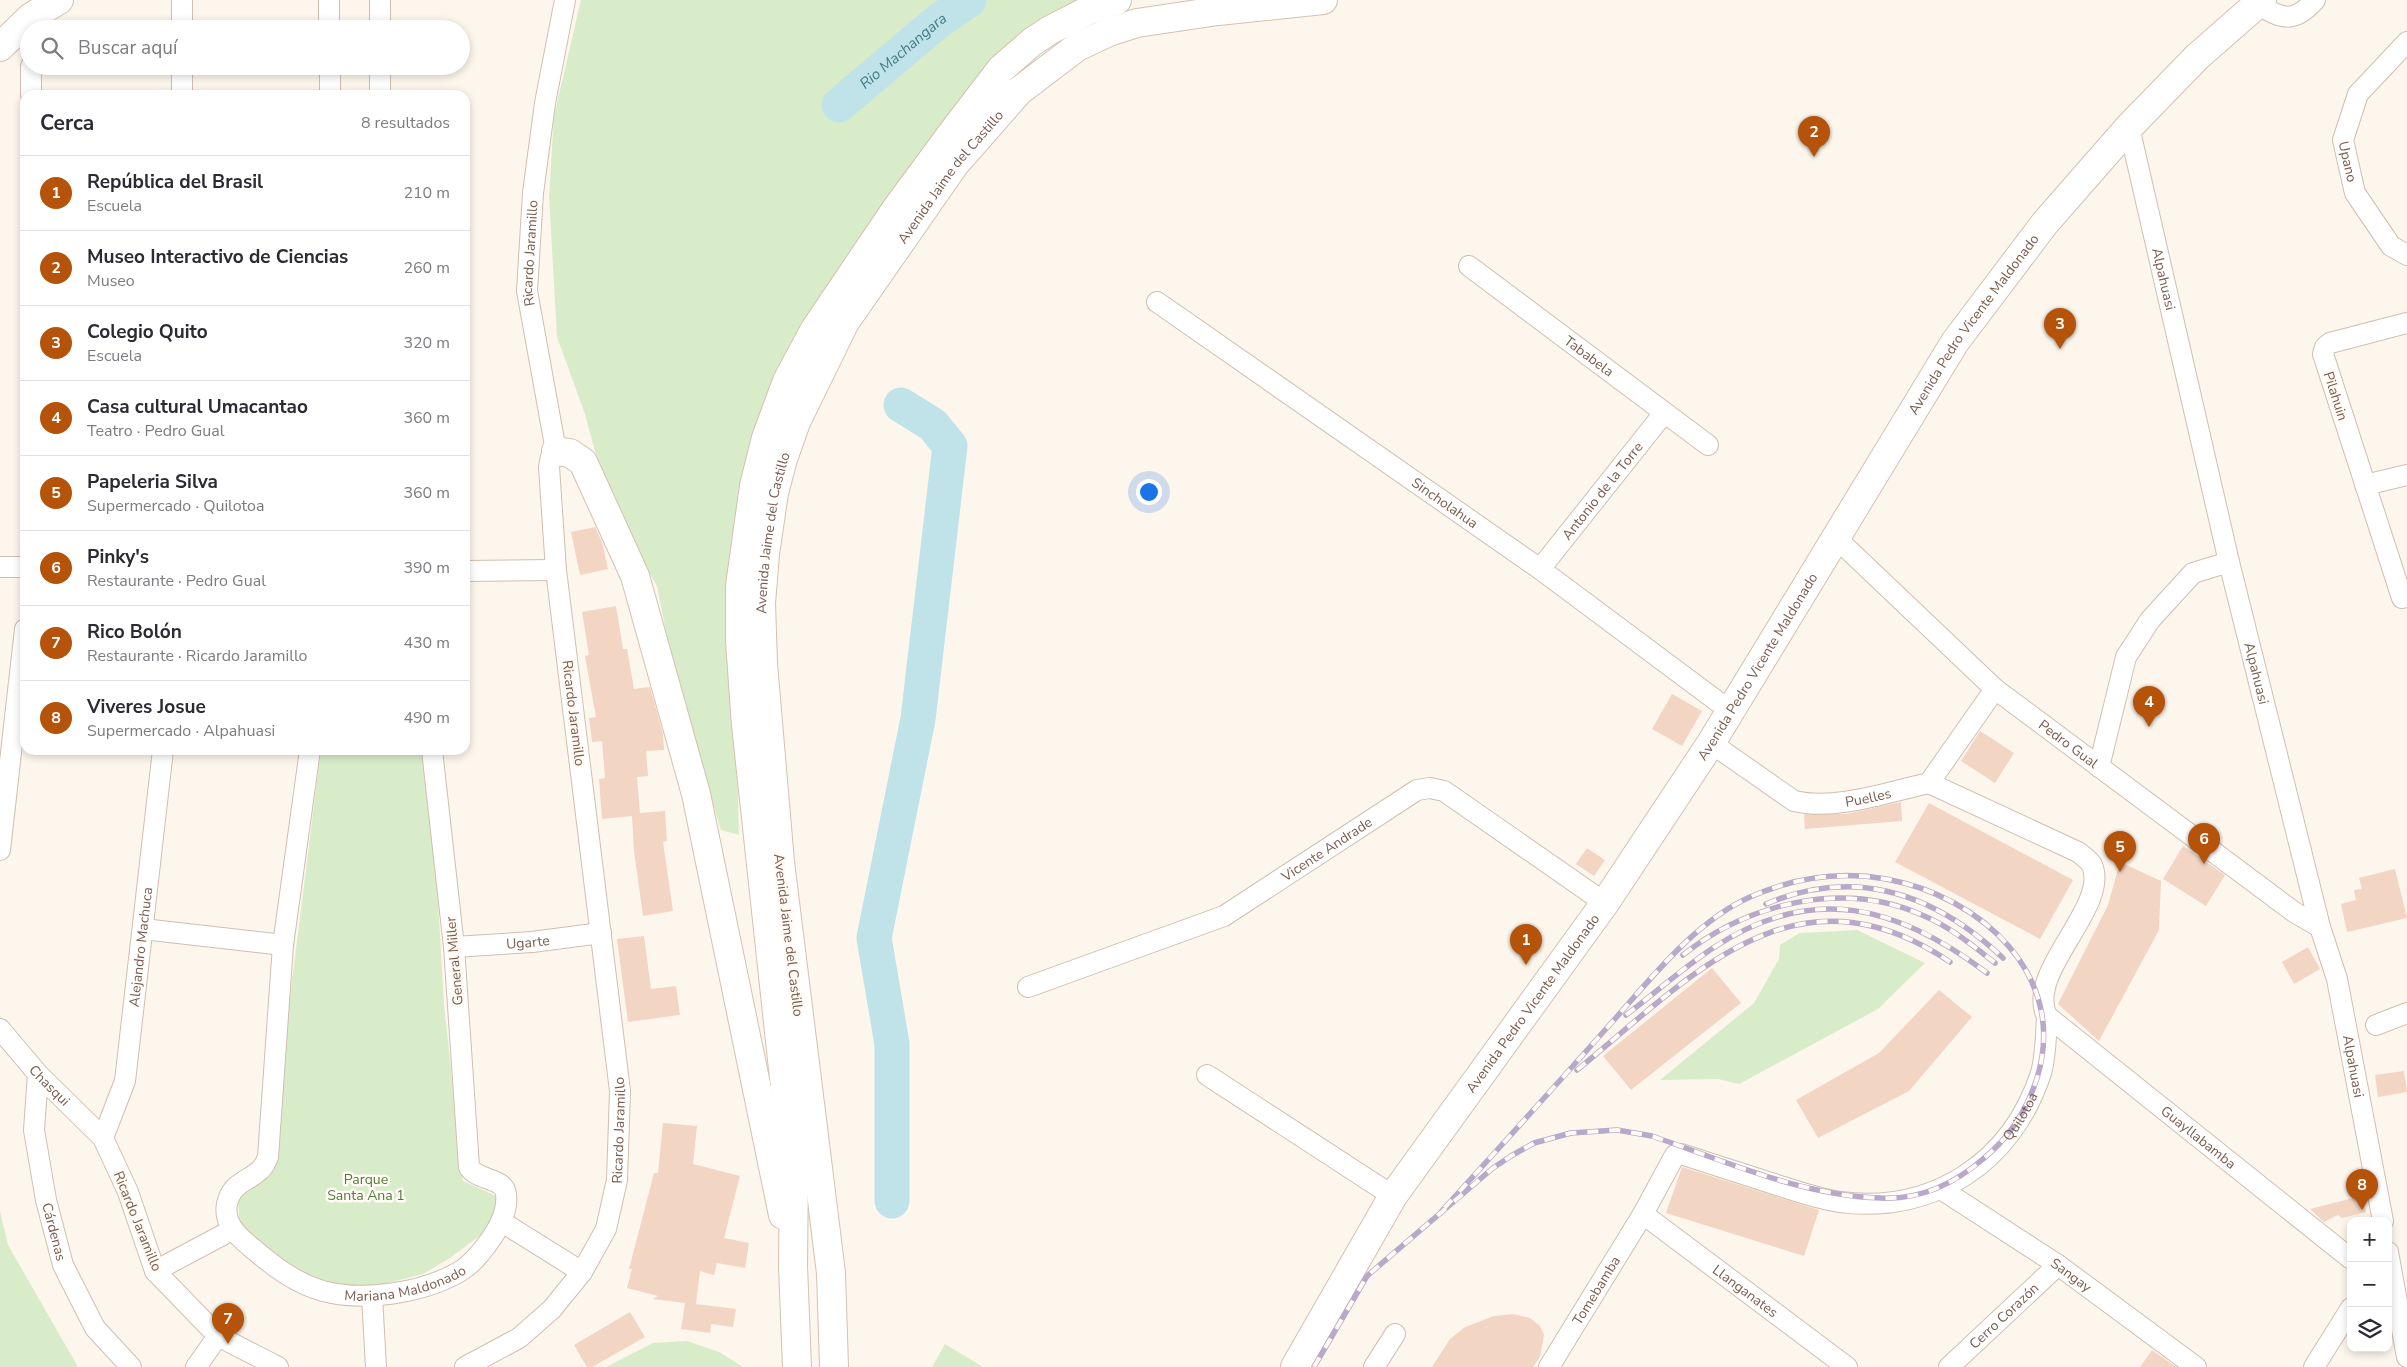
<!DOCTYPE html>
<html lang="es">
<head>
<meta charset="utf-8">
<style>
  body { margin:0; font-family:"Nunito Sans",sans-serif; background:#f2f2f3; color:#2b2b33 }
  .controls { position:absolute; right:15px; bottom:15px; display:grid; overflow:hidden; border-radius:10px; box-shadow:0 2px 8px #0003 }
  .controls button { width:45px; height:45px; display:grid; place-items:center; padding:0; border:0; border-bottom:1px solid #e1e1e2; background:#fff; color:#2b2b33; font:25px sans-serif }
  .you { position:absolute; left:1148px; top:491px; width:18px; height:18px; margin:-12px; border:4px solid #fff; border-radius:50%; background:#1a73e8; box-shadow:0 0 0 8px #1a73e833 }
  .badge { display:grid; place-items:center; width:32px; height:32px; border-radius:50%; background:#b45309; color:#fff; font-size:16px; font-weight:700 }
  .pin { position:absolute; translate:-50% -41px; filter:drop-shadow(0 1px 2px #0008) }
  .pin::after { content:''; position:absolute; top:26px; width:18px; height:15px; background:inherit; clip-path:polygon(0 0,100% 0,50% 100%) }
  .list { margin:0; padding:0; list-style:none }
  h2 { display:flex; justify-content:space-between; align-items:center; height:65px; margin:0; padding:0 20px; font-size:21px }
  h2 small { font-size:16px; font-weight:400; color:#7c7c81 }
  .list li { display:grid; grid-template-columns:32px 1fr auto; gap:15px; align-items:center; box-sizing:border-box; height:75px; padding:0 20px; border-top:1px solid #e1e1e2 }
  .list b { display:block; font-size:19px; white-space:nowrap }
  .list p { margin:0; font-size:16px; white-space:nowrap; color:#7c7c81 }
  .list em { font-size:16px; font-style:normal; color:#7c7c81 }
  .icon { flex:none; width:28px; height:28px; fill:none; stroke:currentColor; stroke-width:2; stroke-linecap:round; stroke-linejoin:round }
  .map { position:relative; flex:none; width:2407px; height:1367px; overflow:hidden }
  .search { position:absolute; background:#fff; box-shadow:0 2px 8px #0003; left:20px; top:20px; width:450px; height:55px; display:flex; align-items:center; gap:12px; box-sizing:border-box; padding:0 18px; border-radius:28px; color:#7c7c81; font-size:19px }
  .panel { position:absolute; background:#fff; box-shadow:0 2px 8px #0003; left:20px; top:90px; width:450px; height:665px; border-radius:15px }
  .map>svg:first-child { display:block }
  .green { fill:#d8ecc9 }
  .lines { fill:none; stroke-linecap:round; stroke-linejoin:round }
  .river { stroke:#bfe3e8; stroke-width:35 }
  .building { fill:#f3d5c3 }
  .street-casing { stroke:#d1beb0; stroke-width:22 }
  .secondary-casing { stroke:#d6c0b0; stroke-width:30 }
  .street { stroke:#fff; stroke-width:20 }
  .secondary { stroke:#fff; stroke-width:28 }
  .rail-casing { stroke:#b9a8c9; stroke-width:5.5 }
  .rail { stroke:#fffaf3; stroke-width:4; stroke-dasharray:11; stroke-linecap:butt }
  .labels { text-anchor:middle; stroke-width:5; stroke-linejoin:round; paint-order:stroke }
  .street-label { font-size:14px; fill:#7a5c4d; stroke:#fffaf3 }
  .park-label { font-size:14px; fill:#537a41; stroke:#fffaf3 }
  .water-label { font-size:15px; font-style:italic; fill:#437c86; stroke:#fffaf3 }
</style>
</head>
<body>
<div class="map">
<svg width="2407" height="1367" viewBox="0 0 2407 1367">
  <rect width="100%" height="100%" fill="#fdf6ec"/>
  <!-- green -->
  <path class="green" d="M581,0h507l-117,91 -239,489 7,255 -18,-5 -46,-153 -18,-91 -16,-27 -40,-85 -16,-60 -28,-77 -8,-141 5,-80z
    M321,750h103l14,150 6,105 19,176 42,19 -19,31 -36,27 -27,16 -39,10 -40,3 -49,-18 -34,-21 -22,-28 -1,-27 33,-23 9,-93z
    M1857,930l68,33 -47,46 -139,75 -21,-5 -58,1 94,-77 25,-44 1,-14 20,-12z
    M0,1211l8,34 70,122h-78z
    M687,1341l32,11 24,15h-137l47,-24z
    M945,1344l38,23h-51z"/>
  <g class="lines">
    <!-- river -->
    <g class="river">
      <path id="s1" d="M839,105l98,-83 32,-22"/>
      <path d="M892,1201v-157l-18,-106 44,-219 32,-273 -17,-21 -32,-20"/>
    </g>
  </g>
  <!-- building -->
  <path class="building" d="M595,527l7,15 6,27 -28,6 -9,-43z
    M616,606l7,43h4l7,40 16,-2 13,47 1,16 -18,1 2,25 -11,1 3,36 25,-2 2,30 -4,1 10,69 -30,5 -9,-65 -2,-35 -30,3 -3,-40 6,-1 -3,-37 -10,1 -3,-24 7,-1 -11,-61 4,-1 -7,-43z
    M1672,694l30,17 -20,35 -30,-17z
    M1980,731l34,22 -19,30 -34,-22z
    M1901,802l1,19 -97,8 -1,-15h42z
    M1929,803l144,77 -33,59 -145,-77z
    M2183,846l42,29 -19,31 -43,-27z
    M1587,848l18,12 -11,16 -18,-12z
    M2120,862l41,19 -2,49 -60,111 -41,-37 50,-99z
    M2395,869l12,49 -60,14 -6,-28 15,-4 -2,-10 8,-1 -3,-11z
    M644,936l7,53 25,-3 4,29 -52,7 -11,-83z
    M2308,947l12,22 -26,15 -12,-22z
    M1712,968l29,35 -110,87 -28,-34z
    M1939,990l33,27 -63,74 -91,47 -22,-38 83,-47z
    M2404,1071l3,21 -29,5 -3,-22z
    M663,1123l34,3 -4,38 47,12 -16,62 25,5 -4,25 -28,-5 -3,12 -14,-4 -4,33 40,5 -3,18 -22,-3 -1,9 -29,-4 4,-26 -32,-4 5,-3 -31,-8 5,-19h-3l25,-96h4z
    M1682,1167l137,43 -15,46 -138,-43z
    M2361,1196l5,16 -24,6 -4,-3 -14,7 -14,-13z
    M630,1312l15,25 -53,30h-5l-13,-22z
    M1513,1314l17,4 10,8 4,9 -4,22 -7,10h-101l18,-28 15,-12 29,-11z
    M2152,1350l24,17h-36z"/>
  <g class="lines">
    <defs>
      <g id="street">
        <path d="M182,0v29"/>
        <path d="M329,0v29"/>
        <path d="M380,0v29"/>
        <path d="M2257,4c25,15 37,20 58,-4"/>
        <path id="s2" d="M2407,42l-49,52 -15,46 12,53 36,53 16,9"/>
        <path d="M31,66v29"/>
        <path d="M182,66v29"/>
        <path d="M330,66v29"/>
        <path d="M380,66v29"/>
        <path id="s3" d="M2129,127l100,435 91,365 17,52 46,242"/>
        <path id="s4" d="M1469,266l239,179"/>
        <path id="s5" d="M1157,302l383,267 189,141"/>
        <path d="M2365,485l42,-10"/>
        <path id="s6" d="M1836,538l159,151 299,223 26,15"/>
        <path d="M0,567h25"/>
        <path id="s7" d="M1540,569l124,-156"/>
        <path d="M465,571l91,-1"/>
        <path d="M2402,598l-79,-244 2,-7 5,-4 77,-20"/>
        <path id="s8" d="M1711,743l83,58c41,10 94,-9 135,-18l66,-94"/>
        <path id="s9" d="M310,750l-27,195 -15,212c-2,4 -4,10 -8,13 -14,13 -28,12 -33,34 -4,20 12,33 25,44 21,18 43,35 71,43 41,11 99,2 136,-19 14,-8 25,-23 34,-36 8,-12 15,-27 13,-42 -2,-17 -29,-13 -37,-27l-15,-220 -22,-197"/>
        <path d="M2099,767l27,-110 24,-37 43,-47 36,-11"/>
        <path d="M0,850l25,-221"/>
        <path d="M143,929l140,16"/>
        <path id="s10" d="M454,947l78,-5 69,-9"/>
        <path id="s11" d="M1028,987l196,-71 193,-126 13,-2 14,3 161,112"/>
        <path id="s12" d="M2047,1016l304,243"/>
        <path d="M2376,1025l31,-12"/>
        <path id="s13" d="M0,1029l38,45 65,64 25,54 27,79 63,65 60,31"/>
        <path id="s14" d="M38,1074l-4,56 12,70 17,65 32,63 36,39"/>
        <path d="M1207,1075l186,121"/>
        <path id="s15" d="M103,1138l22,-57 38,-331"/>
        <path id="s16" d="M1941,1189l117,76 138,102"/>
        <path id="s17" d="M1643,1214l204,153"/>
        <path d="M502,1222l80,50"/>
        <path d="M2388,1252l19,105"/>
        <path d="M155,1271l77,-41"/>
        <path d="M372,1296l4,71"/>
        <path d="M196,1367l22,-31"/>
        <path id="s18" d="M465,1367l54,-29 33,-29 30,-37 24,-43 11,-49 3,-89 -64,-521 -7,-103 2,-10 5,-6 -29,-160 6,-98 12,-90 20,-103"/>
        <path d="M1374,1367l21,-33"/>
        <path id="s19" d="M1549,1367l94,-153 32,-59 6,-1c31,10 62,20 93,30 22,7 44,15 66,18 94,12 172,-40 201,-129 5,-18 5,-38 6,-57 -22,-44 63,-109 45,-151 -3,-5 -9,-9 -14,-13l-149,-69"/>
        <path id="s20" d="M1949,1367l109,-102"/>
        <path d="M2314,1367l37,-59"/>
      </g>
      <g id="secondary">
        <path d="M0,47l31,-30 28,-17"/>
        <path d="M556,451l14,2 13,9 52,114 61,218 87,421"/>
        <path d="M797,1367l-4,-101 1,-95 -48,-446 -6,-84v-55l14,-100 12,-48 21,-57 28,-52 81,-120 59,-80 46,-60 31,-27 18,-12 39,-20 28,-10"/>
        <path id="s21" d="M834,1367l-3,-94 -51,-411 -17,-198 -2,-61 4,-49 9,-61 9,-34 13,-37 49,-100 110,-158 64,-73 58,-44 32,-15 28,-9 81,-12 105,-11"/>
        <path id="s22" d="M1295,1367l98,-171 212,-293 106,-160 244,-401 90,-119 84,-96 68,-70 65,-57"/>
      </g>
    </defs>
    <!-- street casing -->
    <use href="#street" class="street-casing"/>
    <!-- secondary casing -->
    <use href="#secondary" class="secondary-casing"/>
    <!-- street -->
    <use href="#street" class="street"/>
    <!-- secondary -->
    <use href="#secondary" class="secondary"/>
    <defs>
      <path id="rail" d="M1766,904c90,-38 169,-10 237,54
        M1683,955c65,-52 160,-75 239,-40 27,11 50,30 73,48
        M1626,1015c29,-22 57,-47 87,-67 100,-66 185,-42 274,25
        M1577,1070c116,-95 218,-212 373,-108
        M1314,1367l53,-91 126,-108 18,-12 23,-13 37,-10 46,-3 35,6c73,25 150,60 229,62 39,2 73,-14 102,-39 26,-21 44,-49 54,-81 32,-103 -57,-182 -151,-199 -46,-8 -93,-1 -136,18 -58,26 -103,87 -145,133 -54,61 -109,121 -164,182"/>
    </defs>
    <!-- rail casing -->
    <use href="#rail" class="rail-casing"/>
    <!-- rail -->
    <use href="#rail" class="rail"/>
  </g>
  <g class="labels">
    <!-- street labels -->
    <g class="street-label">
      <text dy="5" stroke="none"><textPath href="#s2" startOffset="142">Upano</textPath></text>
      <text dy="5" stroke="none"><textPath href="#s21" startOffset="1244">Avenida Jaime del Castillo</textPath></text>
      <text dy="5" stroke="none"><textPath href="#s18" startOffset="1188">Ricardo Jaramillo</textPath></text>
      <text dy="5" stroke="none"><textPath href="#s3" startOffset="156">Alpahuasi</textPath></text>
      <text dy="5" stroke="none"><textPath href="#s22" startOffset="1245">Avenida Pedro Vicente Maldonado</textPath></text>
      <text dy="5" stroke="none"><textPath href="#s4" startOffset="150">Tababela</textPath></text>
      <text transform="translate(2336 396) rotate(72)" y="5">Pilahuin</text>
      <text dy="5" stroke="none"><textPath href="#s7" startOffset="100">Antonio de la Torre</textPath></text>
      <text dy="5" stroke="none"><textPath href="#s5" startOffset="351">Sincholahua</textPath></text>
      <text dy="5" stroke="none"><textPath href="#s21" startOffset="839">Avenida Jaime del Castillo</textPath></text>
      <text dy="5" stroke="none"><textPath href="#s22" startOffset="840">Avenida Pedro Vicente Maldonado</textPath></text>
      <text dy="5" stroke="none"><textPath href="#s3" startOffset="561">Alpahuasi</textPath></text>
      <text transform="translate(574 713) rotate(83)" y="5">Ricardo Jaramillo</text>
      <text dy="5" stroke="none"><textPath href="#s6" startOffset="311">Pedro Gual</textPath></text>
      <text dy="5" stroke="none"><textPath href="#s8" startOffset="176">Puelles</textPath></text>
      <text dy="5" stroke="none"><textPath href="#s11" startOffset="331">Vicente Andrade</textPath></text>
      <text transform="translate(789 935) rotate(83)" y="5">Avenida Jaime del Castillo</text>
      <text dy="5" stroke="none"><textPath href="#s10" startOffset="74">Ugarte</textPath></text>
      <text dy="5" stroke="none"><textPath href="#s15" startOffset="196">Alejandro Machuca</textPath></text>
      <text transform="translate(454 961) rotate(-95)" y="5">General Miller</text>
      <text dy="5" stroke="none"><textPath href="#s22" startOffset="435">Avenida Pedro Vicente Maldonado</textPath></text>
      <text dy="5" stroke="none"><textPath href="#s3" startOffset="966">Alpahuasi</textPath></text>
      <text dy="5" stroke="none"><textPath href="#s13" startOffset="75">Chasqui</textPath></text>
      <text dy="5" stroke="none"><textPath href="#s19" startOffset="631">Quilotoa</textPath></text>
      <text dy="5" stroke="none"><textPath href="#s18" startOffset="302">Ricardo Jaramillo</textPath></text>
      <text dy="5" stroke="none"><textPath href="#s12" startOffset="194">Guayllabamba</textPath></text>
      <text transform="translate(138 1221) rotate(68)" y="5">Ricardo Jaramillo</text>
      <text dy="5" stroke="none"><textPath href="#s14" startOffset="160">Cárdenas</textPath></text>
      <text dy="5" stroke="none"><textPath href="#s16" startOffset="156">Sangay</textPath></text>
      <text dy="5" stroke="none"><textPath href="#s9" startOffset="695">Mariana Maldonado</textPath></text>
      <text dy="5" stroke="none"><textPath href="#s19" startOffset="90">Tomebamba</textPath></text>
      <text dy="5" stroke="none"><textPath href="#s17" startOffset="128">Llanganates</textPath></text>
      <text dy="5" stroke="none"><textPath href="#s20" startOffset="75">Cerro Corazón</textPath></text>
    </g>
    <!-- park labels -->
    <g class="park-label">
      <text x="366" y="1184">Parque<tspan x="366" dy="16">Santa Ana 1</tspan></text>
    </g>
    <!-- water labels -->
    <g class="water-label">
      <text dy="5" stroke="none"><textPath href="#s1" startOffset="84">Rio Machangara</textPath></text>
    </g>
  </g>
</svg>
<div class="controls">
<button>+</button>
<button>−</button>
<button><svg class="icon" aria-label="layers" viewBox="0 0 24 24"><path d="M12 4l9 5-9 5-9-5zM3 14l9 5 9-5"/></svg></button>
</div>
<div class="you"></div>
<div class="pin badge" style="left:1526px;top:965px">1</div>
<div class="pin badge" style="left:1814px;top:157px">2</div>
<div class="pin badge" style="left:2060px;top:349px">3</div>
<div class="pin badge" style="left:2149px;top:727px">4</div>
<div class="pin badge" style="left:2120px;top:872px">5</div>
<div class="pin badge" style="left:2204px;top:864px">6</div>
<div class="pin badge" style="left:228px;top:1344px">7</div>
<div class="pin badge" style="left:2362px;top:1210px">8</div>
<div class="search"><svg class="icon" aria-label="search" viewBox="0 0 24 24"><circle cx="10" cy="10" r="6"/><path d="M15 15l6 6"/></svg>Buscar aquí</div>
<section class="panel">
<h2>Cerca<small>8 resultados</small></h2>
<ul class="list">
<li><span class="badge">1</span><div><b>República del Brasil</b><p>Escuela</p></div><em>210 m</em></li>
<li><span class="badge">2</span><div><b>Museo Interactivo de Ciencias</b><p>Museo</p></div><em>260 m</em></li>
<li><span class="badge">3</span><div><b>Colegio Quito</b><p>Escuela</p></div><em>320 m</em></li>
<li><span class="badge">4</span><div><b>Casa cultural Umacantao</b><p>Teatro · Pedro Gual</p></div><em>360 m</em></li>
<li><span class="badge">5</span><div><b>Papeleria Silva</b><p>Supermercado · Quilotoa</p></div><em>360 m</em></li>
<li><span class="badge">6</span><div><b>Pinky's</b><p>Restaurante · Pedro Gual</p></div><em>390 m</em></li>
<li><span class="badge">7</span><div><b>Rico Bolón</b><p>Restaurante · Ricardo Jaramillo</p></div><em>430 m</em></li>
<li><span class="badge">8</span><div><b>Viveres Josue</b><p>Supermercado · Alpahuasi</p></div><em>490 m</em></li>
</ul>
</section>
</div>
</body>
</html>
